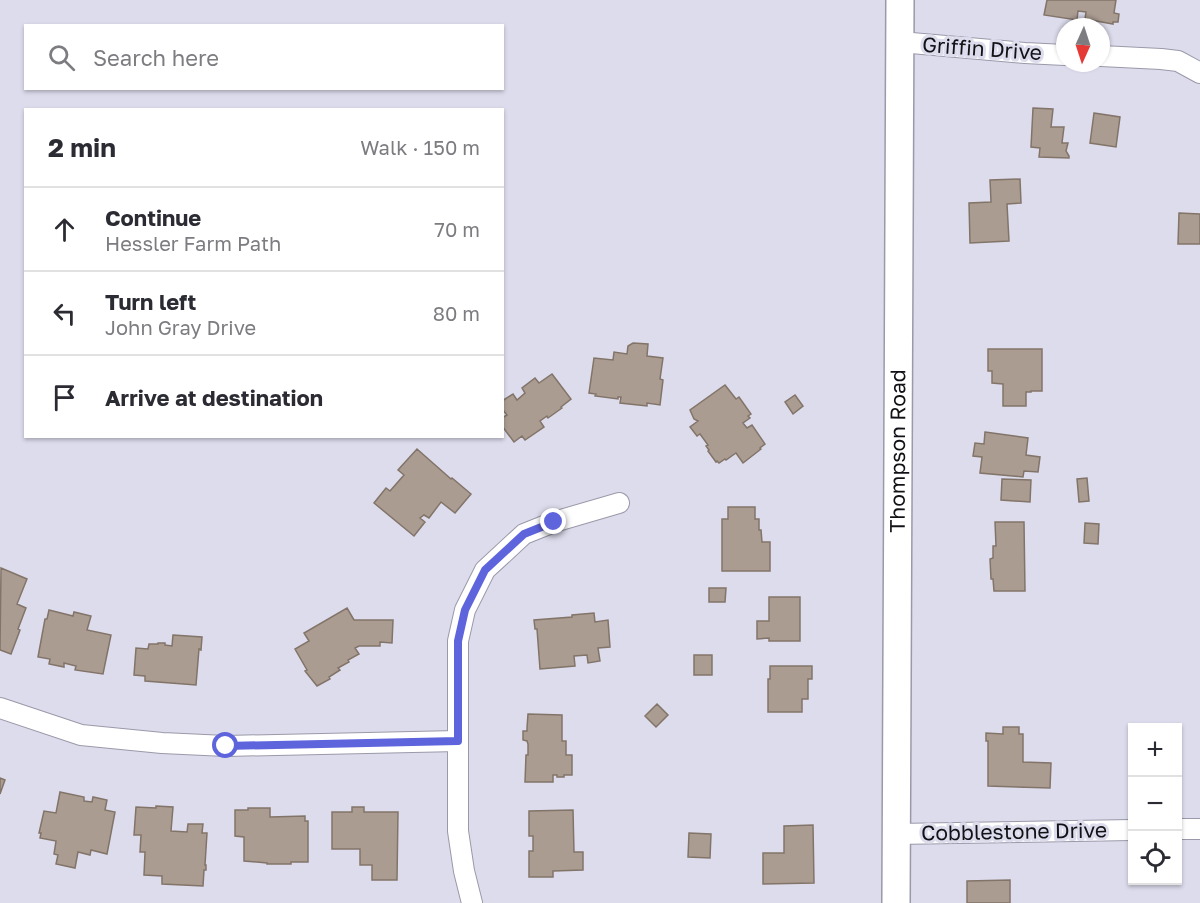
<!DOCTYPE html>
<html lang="en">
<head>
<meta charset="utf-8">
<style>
  body { margin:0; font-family:"Golos Text",sans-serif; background:#f2f2f3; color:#2b2b33 }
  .controls { position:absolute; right:18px; bottom:18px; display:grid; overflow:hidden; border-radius:0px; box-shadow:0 2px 4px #0004 }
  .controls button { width:54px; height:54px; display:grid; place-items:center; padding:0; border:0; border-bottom:2px solid #e1e1e2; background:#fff; color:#2b2b33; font:30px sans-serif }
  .compass { position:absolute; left:1056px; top:18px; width:54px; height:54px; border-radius:50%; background:#fff; box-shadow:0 2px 4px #0004; rotate:183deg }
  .stop { position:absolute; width:18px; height:18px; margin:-14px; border:4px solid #5e64dc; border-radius:50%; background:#fff }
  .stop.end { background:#5e64dc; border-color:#fff; box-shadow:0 2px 6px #0008 }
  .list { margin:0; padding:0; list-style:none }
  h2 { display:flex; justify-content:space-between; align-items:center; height:78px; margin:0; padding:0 24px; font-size:26px }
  h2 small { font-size:20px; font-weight:400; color:#7c7c81 }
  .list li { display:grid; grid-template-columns:39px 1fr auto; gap:18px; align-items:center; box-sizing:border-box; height:84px; padding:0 24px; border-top:2px solid #e1e1e2 }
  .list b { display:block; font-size:22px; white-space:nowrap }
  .list p { margin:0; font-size:20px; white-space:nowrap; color:#7c7c81 }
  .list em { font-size:20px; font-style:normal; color:#7c7c81 }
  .icon { flex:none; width:33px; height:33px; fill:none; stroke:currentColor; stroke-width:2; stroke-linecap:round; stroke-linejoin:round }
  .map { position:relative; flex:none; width:1200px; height:903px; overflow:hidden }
  .search { position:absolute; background:#fff; box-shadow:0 2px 4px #0004; left:24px; top:24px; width:480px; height:66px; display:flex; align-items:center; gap:15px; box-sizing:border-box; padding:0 21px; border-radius:0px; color:#7c7c81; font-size:22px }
  .panel { position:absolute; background:#fff; box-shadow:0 2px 4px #0004; left:24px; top:108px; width:480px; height:330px; border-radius:0px }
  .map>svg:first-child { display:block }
  .building { fill:#ab9c91; stroke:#827469; stroke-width:1.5 }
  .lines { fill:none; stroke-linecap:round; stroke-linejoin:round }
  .street-casing { stroke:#9a99a9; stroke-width:22 }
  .secondary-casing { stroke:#9a99a9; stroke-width:30 }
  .street { stroke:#fff; stroke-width:20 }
  .secondary { stroke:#fff; stroke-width:27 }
  .route { stroke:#5e64dc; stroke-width:8 }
  .labels { text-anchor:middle; stroke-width:6; stroke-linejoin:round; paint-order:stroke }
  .street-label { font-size:21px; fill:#111116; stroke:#dddced }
</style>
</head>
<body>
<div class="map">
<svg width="1200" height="903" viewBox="0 0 1200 903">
  <rect width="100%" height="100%" fill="#dddced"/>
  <!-- building -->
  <path class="building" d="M1047,0h69l-2,13 5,1 -1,8h-5v2l-28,-5 1,-7 -8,-1 -1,9 -33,-5z
    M1033,108l20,1 -2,18h13l-2,16h6l-2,8 3,5v2l-30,-1 1,-9 -9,-1z
    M1094,113l26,4 -4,30 -26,-4z
    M1020,179l1,24 -14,1 2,37 -39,2 -1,-40 22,-1 -1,-22z
    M1179,213l21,1v30h-22z
    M633,343l15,1 -1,12 16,2 -3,21 3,1 -3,25 -13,-2v3l-27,-3 1,-6h-3v2l-23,-3 1,-2 -7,-1 5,-35 19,2 1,-8 13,2 1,-8z
    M988,349h54v42h-11v1h-5v14h-23v-22l-11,-1v-12h-4z
    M552,374l19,25 -10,8 1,1 -14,10 -1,-2 -7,5 4,6 -19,13 -3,-4 -8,6 -12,-16v-8l5,-3 -5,-6v-8l11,-7 4,6 8,-7 -3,-5 13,-10 4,5z
    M725,385l11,14 3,-2 12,17 -3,2 2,2 -7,5 4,5 5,-3 13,19 -5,4 1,1 -18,14 -7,-10 -10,7 -1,-1 -6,4 -2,-2 -1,1 -8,-11 1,-1 -3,-4 2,-1 -8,-11 -3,2 -7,-9 8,-6 -4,-2 -4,-9z
    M795,395l8,11 -10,8 -8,-12z
    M985,432l43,6 -2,17 14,2 -2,15 -14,-1 -1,6 -43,-4 2,-16 -9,-1 2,-13 9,1z
    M417,449l34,30 1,-1 19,16 -16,19 -14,-11 -12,16 -5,-3 -4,3 5,4 -11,14 -40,-33 12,-15 4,3 14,-16 -6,-5z
    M1087,478l2,23 -10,1 -2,-23z
    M1002,479l29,1 -1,22 -29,-2z
    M728,507h27v12h4v11h2l1,12h8v29h-48v-52h6z
    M995,522h29l1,69h-31l-1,-12h-2l-1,-20 3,-1v-12h3z
    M1085,523l14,1 -1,20 -14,-1z
    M1,568l26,11 -10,25 9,4 -8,21 2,1 -9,24 -11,-4z
    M709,588h17l-1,14h-16z
    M769,597h31v44h-31v-3l-12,1v-18h12z
    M347,608l7,12h39l-1,23 -12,-1v4h-21l-4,2 4,6 -11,6 1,2 -11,6 2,2 -11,7 1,2 -13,7 -12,-15 2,-1 -12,-21 14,-8 -5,-8z
    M49,610l24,6 1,-4 17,4 -4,14 24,5 -8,39 -28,-4 1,-4 -12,-3v4l-15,-3 1,-5 -12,-2 7,-38h2z
    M594,613l1,9 13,-2 2,27 -12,1 2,13 -12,2 -1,-8 -13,1 1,10 -35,3 -3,-40h-2l-1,-9 38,-3v-2z
    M173,635l29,2 -1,13 -2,-1 -3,36 -51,-4v-5l-11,-1 2,-27 12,1 1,-5h9v-1h7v2l7,1z
    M694,655h18v20h-18z
    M770,666h42v13h-4v20h-6v13h-34v-33h2z
    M657,704l11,11 -12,12 -11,-11z
    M528,714l34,1v26h4v14h6v20h-8v2h-7v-2h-4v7h-28l1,-27h2v-11l-1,-3 -4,-1v-9h4v-3z
    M1003,727h16v7h4v28l28,1 -1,25 -62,-2v-45h-2v-8l17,1z
    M0,778l5,2 -5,14z
    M60,792l24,5v4l8,1 1,-5 14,3 -2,10 10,2 -8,42 -16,-4 -1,5 -12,-3 -3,16 -19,-4 2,-9 -4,-1 2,-13 -16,-3 1,-5h-2l5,-22 12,2z
    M156,806l17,1 -2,24 16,1 1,-8h15l-1,9h5l-2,32h1v5h-2l-1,16 -41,-2v-8l-18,-1 1,-23h-5l1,-17h-7l2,-28 20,1z
    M352,807h12v5h34l-1,68h-25v-15h-12v-16h-28v-37h20z
    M248,808h22v9l35,-1v5h3v41h-17v2h-24v-1l-23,-2v-24l-9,-1v-26h13z
    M573,810l1,42h9v18l-30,1v6h-24v-26h4v-15h-4v-25z
    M813,825l1,58 -51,1v-31h21v-27z
    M689,833l22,1 -1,24 -22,-1z
    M1010,880v23h-43v-22z"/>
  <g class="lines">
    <defs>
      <path id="street" d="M900,42l125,11 40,2
        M1101,56l60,3 17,2 22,12
        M0,708l81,27 81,8 64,3 232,-5
        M1178,829h22
        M896,834l236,-4
        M472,903l-8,-32 -6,-40v-190l7,-31 20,-40 39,-36 30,-12 65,-19"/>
      <g id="secondary">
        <path id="s1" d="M896,903l4,-903"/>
      </g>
    </defs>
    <!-- street casing -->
    <use href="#street" class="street-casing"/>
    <!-- secondary casing -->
    <use href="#secondary" class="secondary-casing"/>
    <!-- street -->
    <use href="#street" class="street"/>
    <!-- secondary -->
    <use href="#secondary" class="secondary"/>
  </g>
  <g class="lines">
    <!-- route -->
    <path class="route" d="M226,746l232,-5v-100l7,-31 20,-40 39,-36 30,-12"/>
  </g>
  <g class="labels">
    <!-- street labels -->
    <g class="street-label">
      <text transform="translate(982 49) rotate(4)" y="7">Griffin Drive</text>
      <text dy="7" stroke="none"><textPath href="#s1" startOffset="452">Thompson Road</textPath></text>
      <text transform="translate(1014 832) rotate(-1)" y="7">Cobblestone Drive</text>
    </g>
  </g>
</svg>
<div class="controls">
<button>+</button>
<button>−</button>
<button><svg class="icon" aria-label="locate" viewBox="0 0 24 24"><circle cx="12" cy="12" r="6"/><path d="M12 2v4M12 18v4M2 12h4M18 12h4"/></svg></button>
</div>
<svg class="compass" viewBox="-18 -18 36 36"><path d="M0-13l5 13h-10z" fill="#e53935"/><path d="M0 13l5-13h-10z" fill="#7c7c81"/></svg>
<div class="stop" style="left:226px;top:746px"></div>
<div class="stop end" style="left:554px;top:522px"></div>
<div class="search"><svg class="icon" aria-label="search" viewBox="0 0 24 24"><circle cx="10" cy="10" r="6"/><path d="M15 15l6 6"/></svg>Search here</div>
<section class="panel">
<h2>2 min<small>Walk · 150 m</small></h2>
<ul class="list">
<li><svg class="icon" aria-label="ahead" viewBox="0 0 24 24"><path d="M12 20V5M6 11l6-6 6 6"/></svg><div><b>Continue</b><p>Hessler Farm Path</p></div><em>70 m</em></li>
<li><svg class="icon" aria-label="left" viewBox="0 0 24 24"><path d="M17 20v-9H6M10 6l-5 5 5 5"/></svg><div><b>Turn left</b><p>John Gray Drive</p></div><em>80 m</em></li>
<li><svg class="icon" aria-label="arrive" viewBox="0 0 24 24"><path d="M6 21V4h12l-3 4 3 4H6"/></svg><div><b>Arrive at destination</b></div></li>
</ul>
</section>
</div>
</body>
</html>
